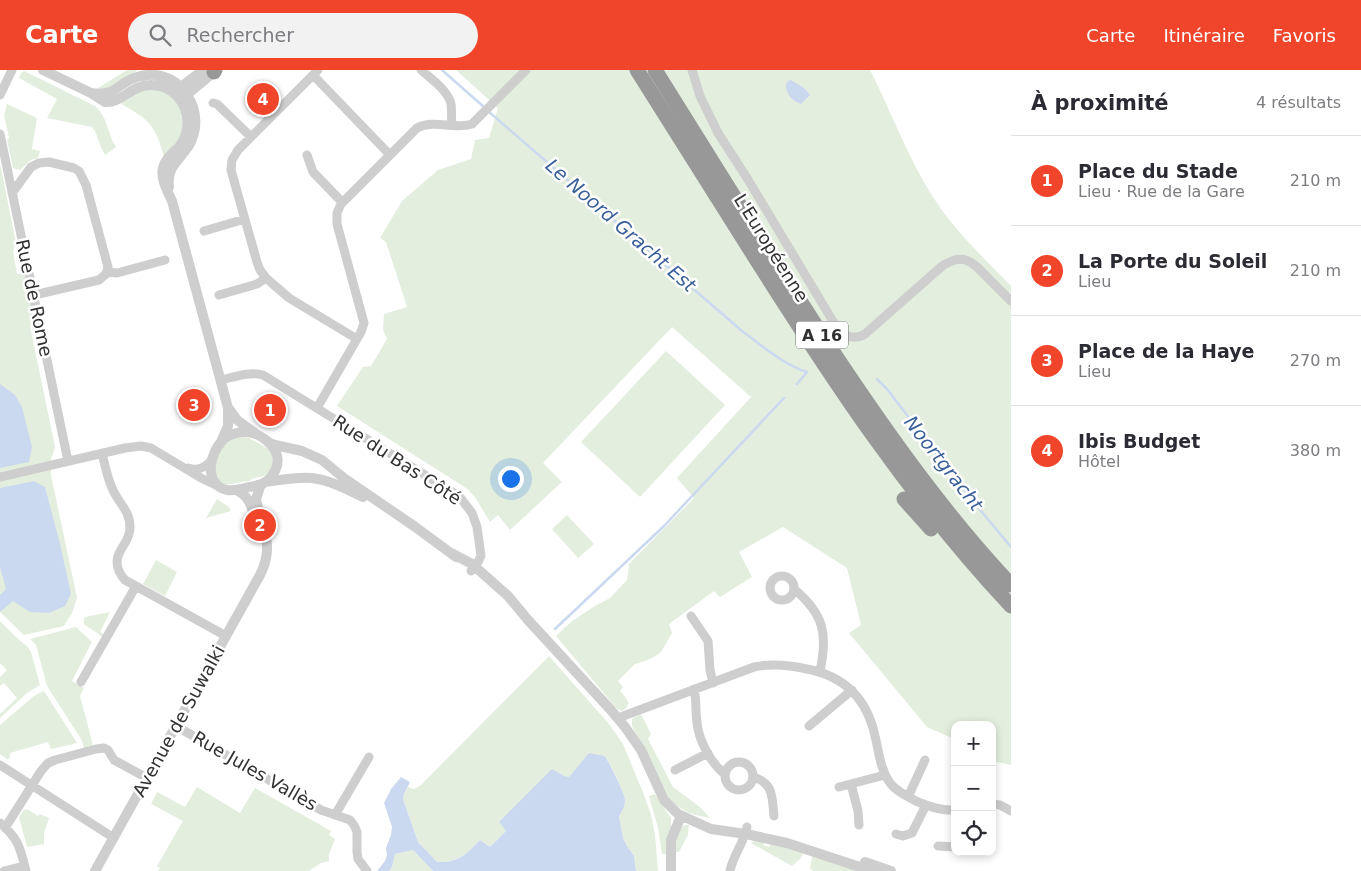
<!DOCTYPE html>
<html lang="fr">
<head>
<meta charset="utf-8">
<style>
  body { margin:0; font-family:"DejaVu Sans",sans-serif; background:#f2f2f3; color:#2b2b33 }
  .controls { position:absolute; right:15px; bottom:15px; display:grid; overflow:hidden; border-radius:10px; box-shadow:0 2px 8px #0003 }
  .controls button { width:45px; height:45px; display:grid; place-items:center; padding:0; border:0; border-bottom:1px solid #e1e1e2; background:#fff; color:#2b2b33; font:25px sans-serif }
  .you { position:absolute; left:510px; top:408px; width:18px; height:18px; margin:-12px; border:4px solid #fff; border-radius:50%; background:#1a73e8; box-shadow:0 0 0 8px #1a73e833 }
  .badge { display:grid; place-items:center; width:32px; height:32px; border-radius:50%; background:#f0452a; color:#fff; font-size:16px; font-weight:700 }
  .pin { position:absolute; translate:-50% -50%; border:2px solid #fff; box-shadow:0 1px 5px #0006 }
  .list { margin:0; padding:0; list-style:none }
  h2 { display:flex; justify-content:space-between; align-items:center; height:65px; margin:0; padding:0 20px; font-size:21px }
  h2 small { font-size:16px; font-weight:400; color:#7c7c81 }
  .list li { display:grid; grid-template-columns:32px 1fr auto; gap:15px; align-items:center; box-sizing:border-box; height:90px; padding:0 20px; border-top:1px solid #e1e1e2 }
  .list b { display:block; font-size:19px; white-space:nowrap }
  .list p { margin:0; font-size:16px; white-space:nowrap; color:#7c7c81 }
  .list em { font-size:16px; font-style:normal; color:#7c7c81 }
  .icon { flex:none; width:28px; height:28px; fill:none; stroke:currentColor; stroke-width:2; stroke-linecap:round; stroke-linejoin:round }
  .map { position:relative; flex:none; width:1011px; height:801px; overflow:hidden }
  header { display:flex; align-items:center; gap:30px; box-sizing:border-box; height:70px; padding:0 25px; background:#f0452a; color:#fff }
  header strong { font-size:24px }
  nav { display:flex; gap:28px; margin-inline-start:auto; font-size:18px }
  .search { width:350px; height:45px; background:#f2f2f3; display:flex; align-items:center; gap:12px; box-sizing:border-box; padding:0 18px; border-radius:28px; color:#7c7c81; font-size:19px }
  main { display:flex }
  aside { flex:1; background:#fff }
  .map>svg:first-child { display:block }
  .green { fill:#e3eede }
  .water { fill:#cad9ef }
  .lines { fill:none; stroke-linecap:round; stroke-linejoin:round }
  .stream { stroke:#cad9ef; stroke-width:2.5 }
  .tertiary-tunnel { stroke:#d6d6d6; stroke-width:10; stroke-dasharray:10 5; stroke-linecap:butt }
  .minor { stroke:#cecece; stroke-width:9 }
  .tertiary { stroke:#cecece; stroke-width:10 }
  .motorway { stroke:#989898; stroke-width:15 }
  .labels { text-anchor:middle; stroke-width:5; stroke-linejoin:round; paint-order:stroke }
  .shield { fill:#fff; stroke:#6f6f6f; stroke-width:1 }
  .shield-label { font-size:16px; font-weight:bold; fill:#313131 }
  .street-label { font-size:18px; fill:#313131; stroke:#fff }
  .water-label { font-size:19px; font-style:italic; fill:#385f99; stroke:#fff }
</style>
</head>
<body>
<header>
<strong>Carte</strong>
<div class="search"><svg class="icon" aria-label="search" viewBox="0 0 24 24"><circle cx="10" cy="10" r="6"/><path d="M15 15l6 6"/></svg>Rechercher</div>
<nav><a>Carte</a><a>Itinéraire</a><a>Favoris</a></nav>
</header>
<main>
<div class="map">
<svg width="1011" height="801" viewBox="0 0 1011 801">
  <rect width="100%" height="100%" fill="#fff"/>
  <!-- green -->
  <path class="green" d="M127,0h10l-5,5 -18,13 -19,2z
    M456,0h414c22,43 38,89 65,130 21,32 49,58 76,86v479l-19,-4v-36h-37v41l-2,1 -1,-29 -25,-11 -78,-94 12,-8 -14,-57 -64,-41 -44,25 13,25 -32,20 -6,-6 -45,33 3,9 -11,19 -7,5 -9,4 -10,3 -17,17 5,6 -3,4c6,7 14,13 2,20l-5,-2 -61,-73 16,-15 23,-15 15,-8 17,-18 2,-16 65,-66 -17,-20 74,-81 -79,-70 -129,136 19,19 -52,48 -12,-15 -8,7 -15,-25 -9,-9 -129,-82 26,-39 8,-1 16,-27 -4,-9 1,-16 23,-7 -21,-65 -6,-4 22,-37 36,-31 33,-11 4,-19 14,-2 9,-30z
    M24,1l71,35c13,11 12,27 21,41l-11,8c-6,-9 -7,-21 -13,-28l-45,-9 10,-19 -38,-21 2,-5z
    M153,17l20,8 11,18 -2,26 -18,17c-3,-8 -5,-17 -9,-24 -7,-14 -22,-21 -35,-29l10,-10z
    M7,34l30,14 -5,31 8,2 -2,7 -7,2 -11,10 -7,-2 -6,-28 2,-2 -5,-23z
    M0,93l16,80 -3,8 4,23 8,-1 10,52 -5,1 25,121 -4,12v16l26,123 -5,15 -8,13 -40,9 -24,-23z
    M666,281l59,54 -85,92 -59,-55z
    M238,367l11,1 18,10 5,4 2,13c-2,3 -5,8 -9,10 -5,3 -11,2 -16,6 -6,0 -21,5 -26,3 0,0 -6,-5 -7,-5 0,-5 -1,-11 -1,-16 1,-12 13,-22 23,-26z
    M217,429l12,8 2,4 -25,7z
    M567,445l27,29 -16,14 -26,-29z
    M156,490l21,12 -12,24 -22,-12z
    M110,542l-10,20 5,3 -2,2 -18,-12c-2,-3 -2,-5 0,-8z
    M0,551l18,18 10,8 3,5 9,33 -13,8 -27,25v-4l17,-16 -13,-15 -4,3v-9l7,-7 -7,-7z
    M76,557l16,15 -20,39 12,7 -4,8 13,49 -9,3 -3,-9 -34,-53 -11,-41 -6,-6z
    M549,586l60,68 14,20 21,51 7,20 4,20 3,36h-22l-2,-15 -7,-10 -4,-8 -4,-22c12,-16 -4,-43 -13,-58l-32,15 -5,4 -5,-1 -65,46 7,9 -16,16 -10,-7c-14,14 -22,23 -43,22l-19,-20 -15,-43 1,-5 4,-7 6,2 7,-4z
    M44,621l33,52 -26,6 -3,-7 -38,11v4l-2,3 -8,-6v-29l34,-29z
    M641,644l10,20 -3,5 25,48 27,20 10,11c-18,-3 -27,-6 -41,-19l-37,-73v-7z
    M197,717l43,26 15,-25 76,43 -2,4 6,4 -6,15v7l-8,2 -12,8h-151l2,-3 -3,-2 26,-45 -32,-17 6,-12 28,15z
    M655,724l16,24v10l-4,26h-5l-4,-26 -9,-32z
    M27,739l11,7 2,-2 9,4 -5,15v11l-17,3 -8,-30 5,-7z
    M685,755h4l-1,10 -9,17h-4c-1,-9 0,-22 10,-27z
    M755,770l8,2v3l6,2 4,-5 31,8 -3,8 -9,8 -41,-23z
    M413,780l20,21h-44l3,-4 3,-13z
    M813,783l52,18h-52l-3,-3z"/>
  <!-- water -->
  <path class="water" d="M791,10l13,8 6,7 -9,9c-9,-3 -16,-11 -15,-20l2,-3z
    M0,314l15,11 7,12 10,40 -3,15 -29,6z
    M34,411l11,6 15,57 11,50 -6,12 -16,7 -19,-1 -17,-11 -13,11v-17l6,-6 -6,-22v-79z
    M589,683l15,3 2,2c5,8 18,34 19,42 0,6 -3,12 -6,16l4,22 4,8 7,10 2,15h-203l-20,-21 -18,4 -3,13 -3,4h-12l8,-10 2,-6 -1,-7 5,-13 1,-8 -8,-24 7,-14 10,-12 9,5 -6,12 -1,5 15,43 19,20c22,1 29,-8 43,-22l10,7 16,-16 -7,-9 53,-53 12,7 5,1z"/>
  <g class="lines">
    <!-- stream -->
    <path class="stream" d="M442,0l42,37
      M488,41l254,220c19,14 42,34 65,41l-10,12
      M877,309l10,10 84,110 40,48
      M555,559l109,-103 120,-128"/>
    <!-- tertiary-tunnel -->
    <path class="tertiary-tunnel" d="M256,451l3,9"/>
    <!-- minor -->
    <path class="minor" d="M318,0l-80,80 -6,10 -1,10 26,92 3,8 6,8 23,20 68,41
      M421,0c10,9 27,20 30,34 1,7 0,15 1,21
      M692,0l8,26 18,37 29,45 87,145c8,11 17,19 31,11l76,-67c22,-16 32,-5 47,11 8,8 15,15 23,23
      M313,5l77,80
      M0,25l12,-25
      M213,33l4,1 34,33
      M0,64l68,327
      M307,85l6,17 29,30
      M12,123l19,-26 8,-4 10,-1 25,6 5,3 7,14 22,82 -2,7 -7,6 -65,15
      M204,161l41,-12
      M107,202l10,1 48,-13
      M219,225l38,-11 9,-6
      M221,310c13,-3 29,-9 42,-5l196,121 13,17 5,14 4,29 -3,6 -7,9
      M317,338l44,-76 3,-9 -27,-99v-11l4,-9 76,-76c17,-9 37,2 55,-4l54,-54
      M102,383c3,12 5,25 11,37 6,14 17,20 17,38 0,17 -19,24 -11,43 2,4 3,6 6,9l101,56
      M188,398c10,3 17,0 24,-8
      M0,407l125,-29 16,-2 10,2 50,30 17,8
      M770 518a12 12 0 1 1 24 0a12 12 0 1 1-24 0Z
      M794,519c30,25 34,45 26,82
      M691,546l17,25 2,29 3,13
      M81,612l55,-96
      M694,619c3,11 1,22 3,33 1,17 14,42 28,52
      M618,648l136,-51c18,-4 35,-2 53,2 37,7 60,30 68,67 4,16 5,33 15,47 7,9 18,14 28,19 12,5 24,9 37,8
      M176,656l145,84 29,10 4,5 3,7v20l1,7 9,12
      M809,656l43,-36
      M725 706a14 14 0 1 1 28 0a14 14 0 1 1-28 0Z
      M0,695l114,73
      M675,700l33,-17
      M753,707c21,6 19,21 21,39
      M851,714l7,27 1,14
      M839,717l46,-12
      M908,727l17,-37
      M992,734l8,1 11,6
      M335,745l34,-58
      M0,753c19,16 20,25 26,48
      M5,758l36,-57 7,-8 7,-3 41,-11 8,-1 4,2 6,10 33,18
      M896,764l7,2 9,-3 14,-28
      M938,776l17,1
      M4,801l20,-5
      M730,801c3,-16 14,-28 17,-44"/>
    <!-- tertiary -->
    <path class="tertiary" d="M43,0l48,23 14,9c17,1 26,-17 46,-17 10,0 20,4 27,12 12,14 13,35 1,50 -6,6 -14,12 -16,21 -3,10 5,24 9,33l56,207v18l-8,18
      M176,21l27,-21
      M91,23c6,1 13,1 19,-1 5,-2 8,-5 13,-8 9,-7 22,-10 33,-9 13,2 24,9 31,20 11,16 11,36 1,52 -9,13 -22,21 -19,40
      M183,28l31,-26
      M229,339l8,11 18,13
      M246,362c18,1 39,20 29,39 -3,5 -6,9 -11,12 -4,2 -10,3 -15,4 -7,2 -15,4 -22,3 -25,-6 -17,-39 -3,-51 6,-5 14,-7 22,-7z
      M268,372l7,3 27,6 20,9 23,19 69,47 42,31
      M265,412c15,-2 31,-5 47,-4 17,2 35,11 51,19
      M236,420c14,6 16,18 20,31
      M259,442l-3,-13 5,-15
      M451,483l21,11 36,32 20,24 82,89 15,18 16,23 23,50 14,14 33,15 35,5 41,9 85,28
      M865,792l26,9
      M95,801l165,-296c8,-16 9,-29 4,-47
      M671,801v-31l10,-24"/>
    <!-- motorway -->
    <path class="motorway" d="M637,0c39,63 79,126 119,189 78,123 155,240 255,347
      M655,0c62,99 123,199 188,297 51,76 105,151 168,218
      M214,2l1,-2
      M904,429l27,30"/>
  </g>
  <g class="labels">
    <!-- shield labels -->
    <rect class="shield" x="796" y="251.5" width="52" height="27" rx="4"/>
    <g class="shield-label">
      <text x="822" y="271">A 16</text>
    </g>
    <!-- street labels -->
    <g class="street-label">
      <text transform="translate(771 178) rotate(58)" y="6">L'Européenne</text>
      <text transform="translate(34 228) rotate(78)" y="6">Rue de Rome</text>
      <text transform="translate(397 390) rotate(33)" y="6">Rue du Bas Côté</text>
      <text transform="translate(179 651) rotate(-61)" y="6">Avenue de Suwalki</text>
      <text transform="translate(255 701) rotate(30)" y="6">Rue Jules Vallès</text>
    </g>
    <!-- water labels -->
    <g class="water-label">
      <text transform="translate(621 155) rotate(41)" y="7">Le Noord Gracht Est</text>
      <text transform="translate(944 393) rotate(52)" y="7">Noortgracht</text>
    </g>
  </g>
</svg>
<div class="controls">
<button>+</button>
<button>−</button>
<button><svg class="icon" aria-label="locate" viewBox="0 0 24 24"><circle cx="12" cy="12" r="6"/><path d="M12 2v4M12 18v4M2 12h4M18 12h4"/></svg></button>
</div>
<div class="you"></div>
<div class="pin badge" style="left:270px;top:340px">1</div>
<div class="pin badge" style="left:260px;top:455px">2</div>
<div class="pin badge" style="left:194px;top:335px">3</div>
<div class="pin badge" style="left:263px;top:29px">4</div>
</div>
<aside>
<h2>À proximité<small>4 résultats</small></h2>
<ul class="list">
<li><span class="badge">1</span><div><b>Place du Stade</b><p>Lieu · Rue de la Gare</p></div><em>210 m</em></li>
<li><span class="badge">2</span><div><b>La Porte du Soleil</b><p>Lieu</p></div><em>210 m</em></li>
<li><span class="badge">3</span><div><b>Place de la Haye</b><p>Lieu</p></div><em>270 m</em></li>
<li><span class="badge">4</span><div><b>Ibis Budget</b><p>Hôtel</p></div><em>380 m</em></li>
</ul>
</aside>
</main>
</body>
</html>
